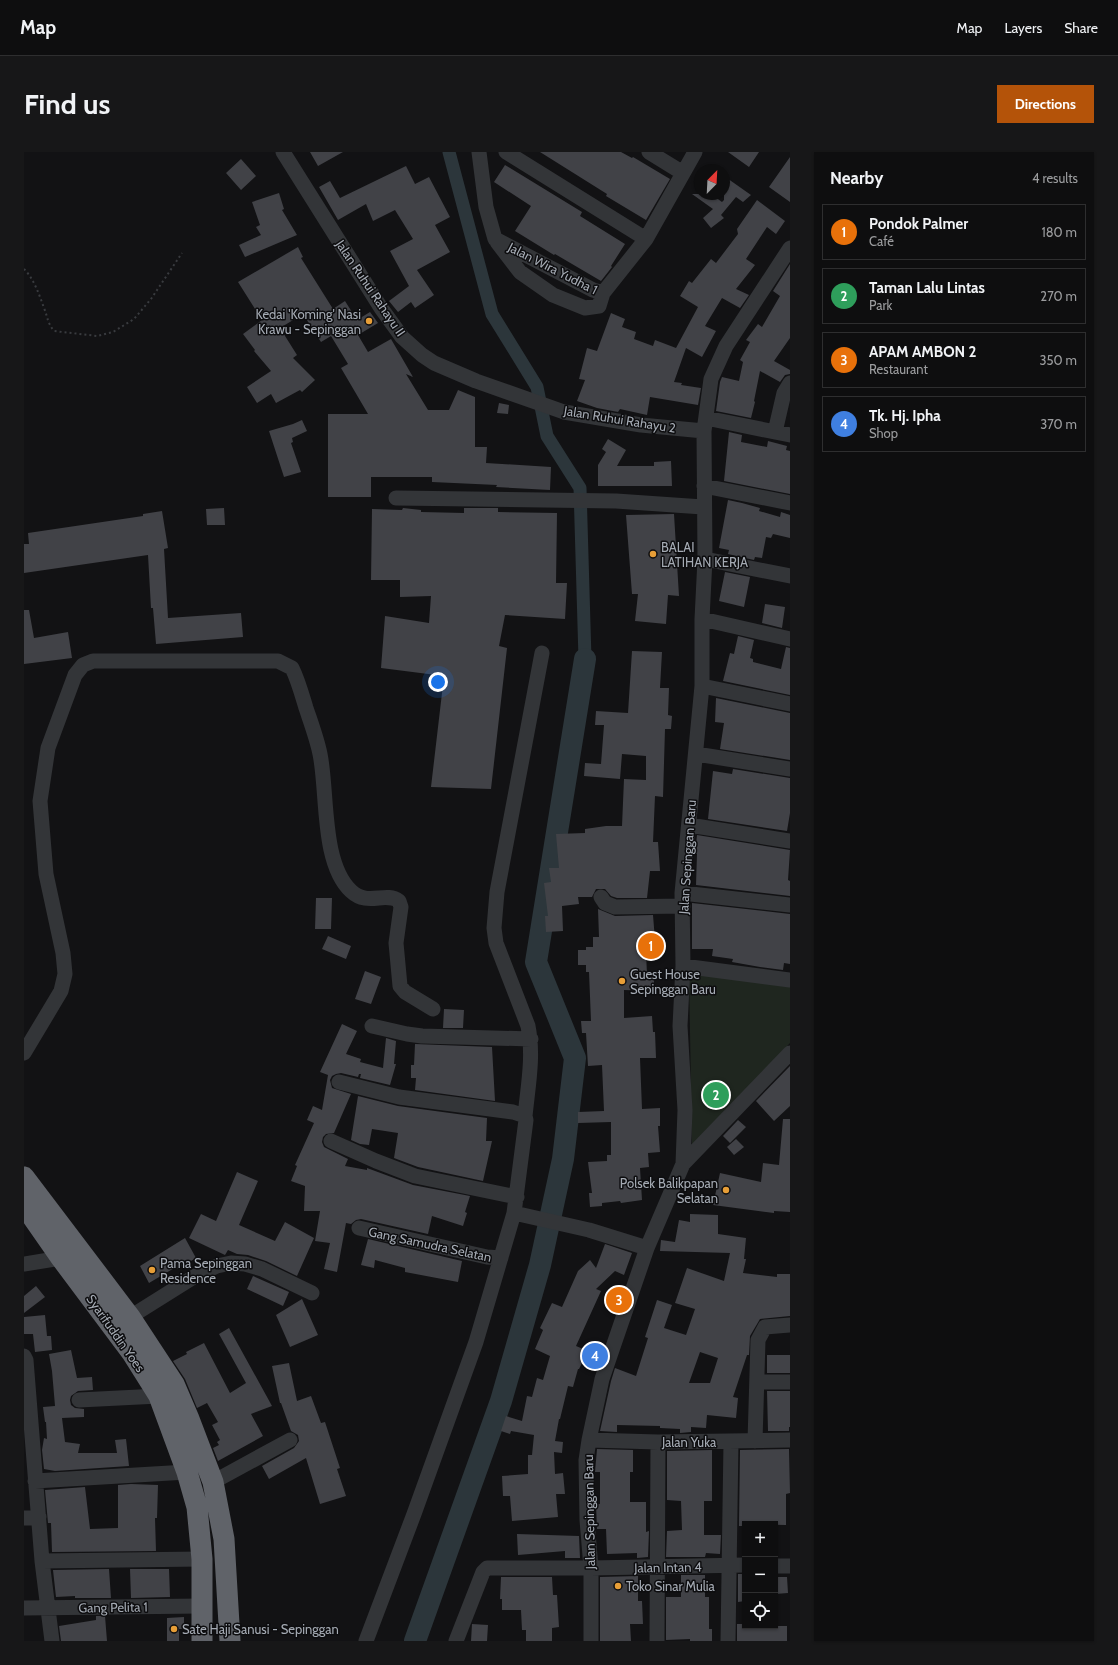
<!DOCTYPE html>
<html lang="en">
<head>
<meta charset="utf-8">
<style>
  body { margin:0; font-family:Cabin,sans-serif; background:#171718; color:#f1f3f6 }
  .controls { position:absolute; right:12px; bottom:12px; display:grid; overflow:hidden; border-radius:0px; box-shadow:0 1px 3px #0004 }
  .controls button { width:36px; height:36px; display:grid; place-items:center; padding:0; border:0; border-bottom:1px solid #2e2e2f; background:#0e0e0f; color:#f1f3f6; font:20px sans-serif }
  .compass { position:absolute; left:670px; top:12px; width:36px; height:36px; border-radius:50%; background:#0e0e0f; box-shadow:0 1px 3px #0004; rotate:24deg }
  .you { position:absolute; left:414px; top:530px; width:14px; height:14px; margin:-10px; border:3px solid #fff; border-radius:50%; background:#1a73e8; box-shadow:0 0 0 6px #1a73e833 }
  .badge { display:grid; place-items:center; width:26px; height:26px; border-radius:50%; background:#b45309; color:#fff; font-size:13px; font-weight:700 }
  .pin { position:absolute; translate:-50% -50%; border:2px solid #fff; box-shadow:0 1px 4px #0006 }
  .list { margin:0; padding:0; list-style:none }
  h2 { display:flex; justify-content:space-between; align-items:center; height:52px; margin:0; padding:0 16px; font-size:17px }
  h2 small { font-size:13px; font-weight:400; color:#9b9c9e }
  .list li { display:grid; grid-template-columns:26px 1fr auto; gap:12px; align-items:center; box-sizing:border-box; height:56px; margin:0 8px 8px; padding:0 8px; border:1px solid #2e2e2f; border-radius:0px }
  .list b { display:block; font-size:15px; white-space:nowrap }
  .list p { margin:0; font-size:13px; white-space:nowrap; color:#9b9c9e }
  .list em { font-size:13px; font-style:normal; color:#9b9c9e }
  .icon { flex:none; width:22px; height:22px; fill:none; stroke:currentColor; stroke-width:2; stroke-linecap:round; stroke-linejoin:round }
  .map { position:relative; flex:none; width:766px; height:1489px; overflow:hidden; border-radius:0px }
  header { display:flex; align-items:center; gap:24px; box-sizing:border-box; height:56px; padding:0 20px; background:#0e0e0f; border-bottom:1px solid #2e2e2f }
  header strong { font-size:19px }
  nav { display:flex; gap:22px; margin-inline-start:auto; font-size:14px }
  .intro { display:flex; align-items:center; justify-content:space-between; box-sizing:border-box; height:96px; padding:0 24px }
  h1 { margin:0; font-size:28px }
  .button { padding:10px 18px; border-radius:0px; background:#b45309; color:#fff; font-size:14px; font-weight:700 }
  main { display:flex; gap:24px; padding:0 24px }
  aside { flex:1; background:#0e0e0f; border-radius:0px; box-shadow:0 1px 3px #0004 }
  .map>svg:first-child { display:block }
  .green { fill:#1f261f }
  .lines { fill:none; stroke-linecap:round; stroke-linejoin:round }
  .canal { stroke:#2c363b; stroke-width:13 }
  .river { stroke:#2c363b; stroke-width:22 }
  .building { fill:#414247; fill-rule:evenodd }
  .path { stroke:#393b3f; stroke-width:2; stroke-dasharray:2 3; stroke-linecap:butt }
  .minor { stroke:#333538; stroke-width:15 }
  .highway { stroke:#606369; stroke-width:21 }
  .poi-dot { fill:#e79e37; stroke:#0d0d0f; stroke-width:1.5 }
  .labels { text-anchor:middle; stroke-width:3; stroke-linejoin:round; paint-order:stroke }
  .street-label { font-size:13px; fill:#a4aab3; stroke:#0d0d0f }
  .poi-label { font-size:13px; fill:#a4aab3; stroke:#0d0d0f; text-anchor:start }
</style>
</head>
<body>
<header>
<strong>Map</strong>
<nav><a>Map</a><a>Layers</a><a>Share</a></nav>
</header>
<div class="intro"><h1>Find us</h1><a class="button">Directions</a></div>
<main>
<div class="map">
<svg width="766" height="1489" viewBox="0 0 766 1489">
  <rect width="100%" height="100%" fill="#121214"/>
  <!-- green -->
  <path class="green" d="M665,821l101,14v56l-98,104z"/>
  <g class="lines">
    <!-- canal -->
    <path class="canal" d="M425,0l43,162 45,73 10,49 33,52 5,171"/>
    <!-- river -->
    <path class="river" d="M391,1489l86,-240 39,-136 23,-106 12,-101 -39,-96 49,-303"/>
  </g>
  <!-- building -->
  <path class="building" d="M286,0h33l-25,14z
    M516,0h81l11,6 1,-1 37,22 -24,41 -40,-24 1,-2z
    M704,0h31l-10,15z
    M766,5v45l-21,-15z
    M217,7l15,17 -15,14 -15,-17z
    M481,13l77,47 -2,4 45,28 -14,22 1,1 -11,14 -46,-27 -1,1 -39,-24 16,-25 -37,-24z
    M382,14l9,18 14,-7 21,40 -15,8 15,27 -33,18 17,25 -19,13 -4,-6 -13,10 -9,-11 20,-15 -19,-35 23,-12 -18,-29 -22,11 -7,-17 -28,16 -19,-33 11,-6 10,17z
    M700,24l27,19 -8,7 -7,-5 -15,18 3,3 -13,10 -8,-10 10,-9 -21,-15h19l11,8 2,-2z
    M255,41l5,16 -2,1 15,25 -52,22 -6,-12 22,-10 -5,-8 4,-2 -8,-23z
    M733,48l28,21 -9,13 -9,-7 -21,32 9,6 -19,24 13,6 -9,13 -18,-10 -17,28 11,5 -14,26 -16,-9 -12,34 8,1 -1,2 20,3 -3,17 -48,-8 -3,18 -27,-6 -2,3 -21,-4 -20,-7 8,-21 -6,-1 8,-31 10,3 14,-38 14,6 -3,8 14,5 -2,7 19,7 2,-6 21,8 22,-41 -18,-11 9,-15 3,2 19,-24 5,4 22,-29 -1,-5z
    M274,95l5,10 -2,1 32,51 12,-8 12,19 13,-8 8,11 -20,12 10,17 23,-13 22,38 -7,-3 22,36h21l9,-20 17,7v50h12l-1,16 65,4 -1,23 -54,-3 1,-2 -65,-3v-5h-61v20h-43v-83h40l-27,-46 7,-4 -17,-28 -10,6 -18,-28 -23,14 17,27 -4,3 22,22 -13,12 -2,-2 -24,13 -5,-9 -14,9 -10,-16 24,-16 -17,-20 1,-1 -12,-16 19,-14 -24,-38z
    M766,112v74l-16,23 16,9v4l-5,1 -5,7 -20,-11 -6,30 1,1 -4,16 -35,-7 4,-29 2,-5 17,4 4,-19 -3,-2 10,-18 -4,-2 12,-16 4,3 18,-31 -7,-5z
    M475,251l10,2 -1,9 -11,-1z
    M278,268l5,11 -15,7 1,4 -2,1 10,29 -17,5 -15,-46 24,-7z
    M705,280l13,3 -1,7 26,5 1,-6 19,5 -1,4 4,1v43l-66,-13z
    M584,287l18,11 -9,16h37v-4l17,-1 1,25h-74v-21l8,-13 -4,-3z
    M704,348l14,3 18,5 -1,3 21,6 1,-5 9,3v23l-17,-4 -2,4 -5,-1 -4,21 -7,-1 -1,3 -26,-6 1,-4 -10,-2z
    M200,356l1,17h-18l-1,-16z
    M379,356l18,2v2l43,1v-5h34v4l59,1 -1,70h11l-2,36 -60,-4 -6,31 8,2 -16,141 -60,-2 13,-111 -63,-8 4,-52 44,7 2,-27 -31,1v-17h-29l1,-71 30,1z
    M138,359l6,37 -4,1 4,69 73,-5 2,24 -87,7 -3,-36h-2l-3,-53 -124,18v-29h5l-1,-11 115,-17v-2z
    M650,362l5,82 -11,-1 -2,29 -31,-3 3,-27h-6l-6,-79z
    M701,420l25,5 -6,30 -25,-6z
    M741,452l20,3 -3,21 -20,-5z
    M0,458h5l5,28 34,-6 4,26 -48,6z
    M714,484l16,4 -4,18 3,1v3l28,7 5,-22 4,1v47l-67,-14 7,-28 4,1z
    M608,499l30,1 -2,36h9l-1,27 4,1 -1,13h-6l-2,68 -8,-1 -2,46h5l2,29h-10l-3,27h-30l-6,-2 -6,-7h-9l-4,8h-14l1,7 -17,2 1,25 -17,1 -1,-16h3l-4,-33 7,-1 -2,-14h10l-3,-34 29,-1v-4l21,-3h16l2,-47 22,1v-24l-24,-2 -2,25 -36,-3 1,-13 16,1 3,-39h-9l1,-14 32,2z
    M692,546l74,15v47l-70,-11 4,-26 -9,-1z
    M709,617l57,9v35l-3,18 -79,-12 5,-48 19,3z
    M673,683l93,15 -2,30 2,1v15l-94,-11 1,-31h-2z
    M292,746h16l-1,31h-16z
    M668,751l98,11v50l-6,-1 -1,7 -23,-3 -28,-5 1,-3 -21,-3 1,-7h-21z
    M574,757l17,7 38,-1 2,25 9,-1v13l-18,1 1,21h7v17l-30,-1v28l28,-2 1,16h2l1,26h-16l2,51 18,-1v18h-2l2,26 -12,1 1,14 -9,1 2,32 -21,3 -1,-2 -18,2v3l-12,1 -1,-14h3l-4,-31 19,-1v-6h4v-33l-33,1v-11l26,-1 -2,-46 -14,1 -2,-33h-4l-1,-12h10l-2,-49h-3v-7h-8v-15h8v-3h7v-10h6z
    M304,784l23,10 -5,13 -24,-10z
    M341,819l16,6 -10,27 -16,-5z
    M420,857l20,1 -1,18h-20z
    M318,872l15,7 -11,23 15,5 -1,3 23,6 3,-30 10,3 -2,23h2l-6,21 -30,-7 1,-4h-2l-1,3 -17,-4 -5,1 -4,2 -2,4 2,8 19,6 -17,39 -8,1 -3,3 -1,5 2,5 24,12 -3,7 22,4v-2l46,17 57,11 -5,16 2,1 -4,13 -31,-10 -4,18 -67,-15 -5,1 -5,4 -5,-1 -9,49 -13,-3 6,-26 -15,-2 5,-30h-16l1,-25 -14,-5 6,-15 -2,-1 19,-42 -7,-3 6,-14 9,4 6,-35 -8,-3z
    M391,892l77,3 3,54 -80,-11 1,-12h-5v-13h3z
    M766,914v40l-16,15 -18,-20z
    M334,944l40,10 89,12 -1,23h6l-9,40 -65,-14 -24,-9 4,-25 -26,-4 -3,16 -9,-1 -9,-4z
    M759,967h7v93l-16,-1v2l-61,-8 7,-32 41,9 2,-19 16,2z
    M714,968l8,7 -16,16 -7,-7z
    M712,987l8,8 -10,8 -7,-8z
    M213,1020l21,9 -19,44 36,16 10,-19 29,16 -17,38 -31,-15 -18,-6 -11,-1 -9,-4 -3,5 -36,-17 12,-24 15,7z
    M666,1062l28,1v19l28,4 -2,21h2l-3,14 34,4v-3h13v42l-30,3 -10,17 -1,19h-2l-14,42 5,1 -2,20 -29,-3 -1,13 -15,-1v5l-11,1v-4l-20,-1v-2l-43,-1v7l-17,-1 11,-50 4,-13 21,8 12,-38 -3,-1 12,-37 15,5 -8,23 22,7 9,-26 -20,-6 12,-35 37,13 6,-28 -70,-2 1,-11 14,2 4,-22 11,2zM676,1200l18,6 -8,25h-21z
    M161,1086l11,20 -19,11 -1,-2 -27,16 -9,-17z
    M344,1087l94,22 -4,21 -53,-10v-4l-30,-8 -1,8 -13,-3z
    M581,1092l27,9 -8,22 -9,-4 -19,18 5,2 -25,55 12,5 -9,18h-1l-5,18 -5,-1 -8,33h-1l-4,22 8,1 -1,11 -8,-1 1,22 8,-1 2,21h-9l2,23 -46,4 -2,-25h-7l-1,-20 26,-2v-19h4l2,-20 -23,-4 -1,3 -9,-3 5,-15 16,5 5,-25 5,1 5,-19 6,2 7,-24 -15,-7 8,-19 -3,-2 12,-25 10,4 16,-36 12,-11 6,8z
    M229,1124l36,16 -6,14 -36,-17z
    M12,1134l9,11 -21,16v-17z
    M278,1147l16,36 -28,12 -14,-32z
    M21,1163l2,21h4l1,14 -17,2 -2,-18h-9v-17z
    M205,1176l43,78 -21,8 12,22 -45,25 -5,-13 6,-3 -2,-3 3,-2 -8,-15 6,-3 -11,-19 -10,5 -12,-29 -12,-18 14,-7 -1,-2 18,-9 26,50 16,-10 -27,-49z
    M47,1198l6,28 15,-1 1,13 -15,1 -7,5 -1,4 1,5 4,3 9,1v8l-22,1 3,24 15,2 -2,9h39l-2,-13 11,-1 3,27 -74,5 -11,-2 -2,-19 2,-12 3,1 -1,-17h-1l-2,-15 12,-1 -3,-35 -3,-17z
    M743,1203h23v18h-23z
    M265,1211l8,38 14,-5 10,27 4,-1 15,46 -3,1 9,27 -26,8 -14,-46 -37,21 -7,-13 32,-18 5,-7 -1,-6 -7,-4 -10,-28h-1l-8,-37z
    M743,1239h23v36h-1v4h-21z
    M573,1297l36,1v22h-3v30h16v30l3,-1 -1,26 -11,1v-5l-30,1 -1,-25h-9l-1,-25h4v-32h-5z
    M765,1297l1,44 -4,1v31l-41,-1v2h-6l1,-76z
    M688,1298v51h-8v34h17l-1,19 -14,-1 -1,4h-39l1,-26 15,-1 -1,-29 -14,-1v-49z
    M107,1332l27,1 -1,33h-2l1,33 -104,1 -1,-29h-3l-3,-33 40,-3 5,42 28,-1v-43z
    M493,1382l62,2 1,22h-15v-7l-47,4z
    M85,1417l2,29h-36v-2l-19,1 -3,-27z
    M106,1417h39l1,28 -39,1z
    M714,1422h7v27l-7,1z
    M657,1423h24v22h4v32h3v12h-22v-2l-24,1v-43h15z
    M614,1424v25h4l1,23h-13l1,17h-31v-64z
    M477,1425h51l1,18h4l2,32 -7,1v13h-26v-11h-4l-1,-20h-19v-11h-2z
    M751,1425h12l1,16 -13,1z
    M72,1464h9l2,25h-46l-2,-15 37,-6z
    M160,1465v12h-5v12h-12v-23z
    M448,1472l16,1 -1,16h-16z
    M713,1472h8v2h42v15h-50z"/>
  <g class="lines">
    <!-- path -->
    <path class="path" d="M0,117c10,10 15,25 20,39 4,10 3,14 10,23l43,5 16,-4 21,-13 17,-20 31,-46"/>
    <!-- minor -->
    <path class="minor" d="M259,0l98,156 21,29 20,18 12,8 42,18 88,31 77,13 63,6
      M455,0l7,55 9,32 98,51 10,3 43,-54 49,-87
      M482,0l140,87
      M625,0l34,21
      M473,90l23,30 33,23 32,13 14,-2 4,-13
      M682,266l84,17
      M751,280l9,-39 6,-10
      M680,334l86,17
      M372,346l220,3 87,6
      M681,407l85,17
      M678,467l88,20
      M678,534l88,18
      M672,602l94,15
      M665,673l101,16
      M658,741l108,12
      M577,745l4,6 10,4 68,-1
      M659,814l107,14
      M348,874l35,8 15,2 109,3
      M0,901l37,-62 4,-17 -2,-21 -17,-79 -6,-73 8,-53 27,-73 8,-10 10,-4h185l14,7c6,12 10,27 14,40 5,15 11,31 14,46 8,39 1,109 31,137 17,16 34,0 48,10l2,6 -5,36 4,43 5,6 28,17
      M315,930l60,15 114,15 12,4 1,4 -12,93 -38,129 -62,172 -48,127
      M501,964c3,-30 9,-60 3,-90l-32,-83 -2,-15 3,-36 45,-239
      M307,989l45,20 39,15 102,21
      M659,1012l107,-111
      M490,1061l75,17 58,18
      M335,1076l128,29 14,1
      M0,1112l37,-6
      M106,1165l67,-42 20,-9 14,-3 14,1 17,5 50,24
      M0,1204l2,4 16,201 10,80
      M733,1230h33
      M55,1248l80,-4
      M565,1288l69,2 132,-2
      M731,1289l3,-101 7,-13 25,-2
      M11,1329l152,-9
      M189,1330l77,-42
      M0,1366l15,-1
      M18,1409l160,-2
      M751,1414h15
      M0,1456l178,-2
      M432,1489l27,-69 4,-4h104l154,-3
      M567,1489v-73l-4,-48 -1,-60 3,-20 13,-61 45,-131 36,-84 2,-54 -5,-84 3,-60 -1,-73 20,-207v-67l3,-60 -1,-128 7,-52 15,-33 64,-98
      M633,1489l1,-199
      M704,1489l3,-199"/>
    <!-- highway -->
    <path class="highway" d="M0,1025l106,140 44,67 15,35 24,63 11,57 6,102
      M0,1053l37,53 71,95 27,43 28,76 10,35 5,52v82"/>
  </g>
  <!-- markers -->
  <g class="poi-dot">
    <circle cx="345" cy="169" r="4"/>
    <circle cx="629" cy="402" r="4"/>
    <circle cx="598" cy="829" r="4"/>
    <circle cx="702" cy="1038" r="4"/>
    <circle cx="128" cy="1118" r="4"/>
    <circle cx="594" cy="1434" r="4"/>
    <circle cx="150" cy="1477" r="4"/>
  </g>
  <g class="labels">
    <!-- street labels -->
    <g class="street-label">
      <text transform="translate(529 116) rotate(27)" y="5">Jalan Wira Yudha 1</text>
      <text transform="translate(347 136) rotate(56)" y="5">Jalan Ruhui Rahayu II</text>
      <text transform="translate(596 267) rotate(9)" y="5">Jalan Ruhui Rahayu 2</text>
      <text transform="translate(663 705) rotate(-86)" y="5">Jalan Sepinggan Baru</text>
      <text transform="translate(406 1092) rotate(12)" y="5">Gang Samudra Selatan</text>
      <text transform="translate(92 1181) rotate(55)" y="5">Syarifuddin Yoes</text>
      <text x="665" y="1295">Jalan Yuka</text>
      <text transform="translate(565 1360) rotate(-91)" y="5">Jalan Sepinggan Baru</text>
      <text transform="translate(644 1415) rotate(-1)" y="5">Jalan Intan 4</text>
      <text transform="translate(89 1455) rotate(-1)" y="5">Gang Pelita 1</text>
    </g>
    <!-- poi labels -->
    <g class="poi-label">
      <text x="337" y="167" text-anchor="end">Kedai 'Koming' Nasi<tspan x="337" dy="15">Krawu - Sepinggan</tspan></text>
      <text x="637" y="400">BALAI<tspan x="637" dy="15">LATIHAN KERJA</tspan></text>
      <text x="606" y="827">Guest House<tspan x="606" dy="15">Sepinggan Baru</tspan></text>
      <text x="694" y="1036" text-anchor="end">Polsek Balikpapan<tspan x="694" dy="15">Selatan</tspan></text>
      <text x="136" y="1116">Pama Sepinggan<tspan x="136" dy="15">Residence</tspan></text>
      <text x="602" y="1439">Toko Sinar Mulia</text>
      <text x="158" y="1482">Sate Haji Sanusi - Sepinggan</text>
    </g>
  </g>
</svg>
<div class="controls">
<button>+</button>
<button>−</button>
<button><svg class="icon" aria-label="locate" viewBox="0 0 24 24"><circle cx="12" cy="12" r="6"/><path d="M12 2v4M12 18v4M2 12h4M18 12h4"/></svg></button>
</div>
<svg class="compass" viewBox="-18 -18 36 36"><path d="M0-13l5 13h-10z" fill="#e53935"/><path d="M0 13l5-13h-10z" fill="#9b9c9e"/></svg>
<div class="you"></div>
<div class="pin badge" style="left:627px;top:794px;background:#e8710a">1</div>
<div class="pin badge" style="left:692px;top:943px;background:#2e9e5b">2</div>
<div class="pin badge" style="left:595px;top:1148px;background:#e8710a">3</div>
<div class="pin badge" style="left:571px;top:1204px;background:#3f7fe0">4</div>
</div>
<aside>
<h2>Nearby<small>4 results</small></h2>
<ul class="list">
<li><span class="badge" style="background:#e8710a">1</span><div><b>Pondok Palmer</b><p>Café</p></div><em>180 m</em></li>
<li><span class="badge" style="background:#2e9e5b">2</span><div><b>Taman Lalu Lintas</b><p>Park</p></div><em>270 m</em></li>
<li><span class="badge" style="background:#e8710a">3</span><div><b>APAM AMBON 2</b><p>Restaurant</p></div><em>350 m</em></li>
<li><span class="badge" style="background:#3f7fe0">4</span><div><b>Tk. Hj. Ipha</b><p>Shop</p></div><em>370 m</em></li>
</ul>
</aside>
</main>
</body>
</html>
